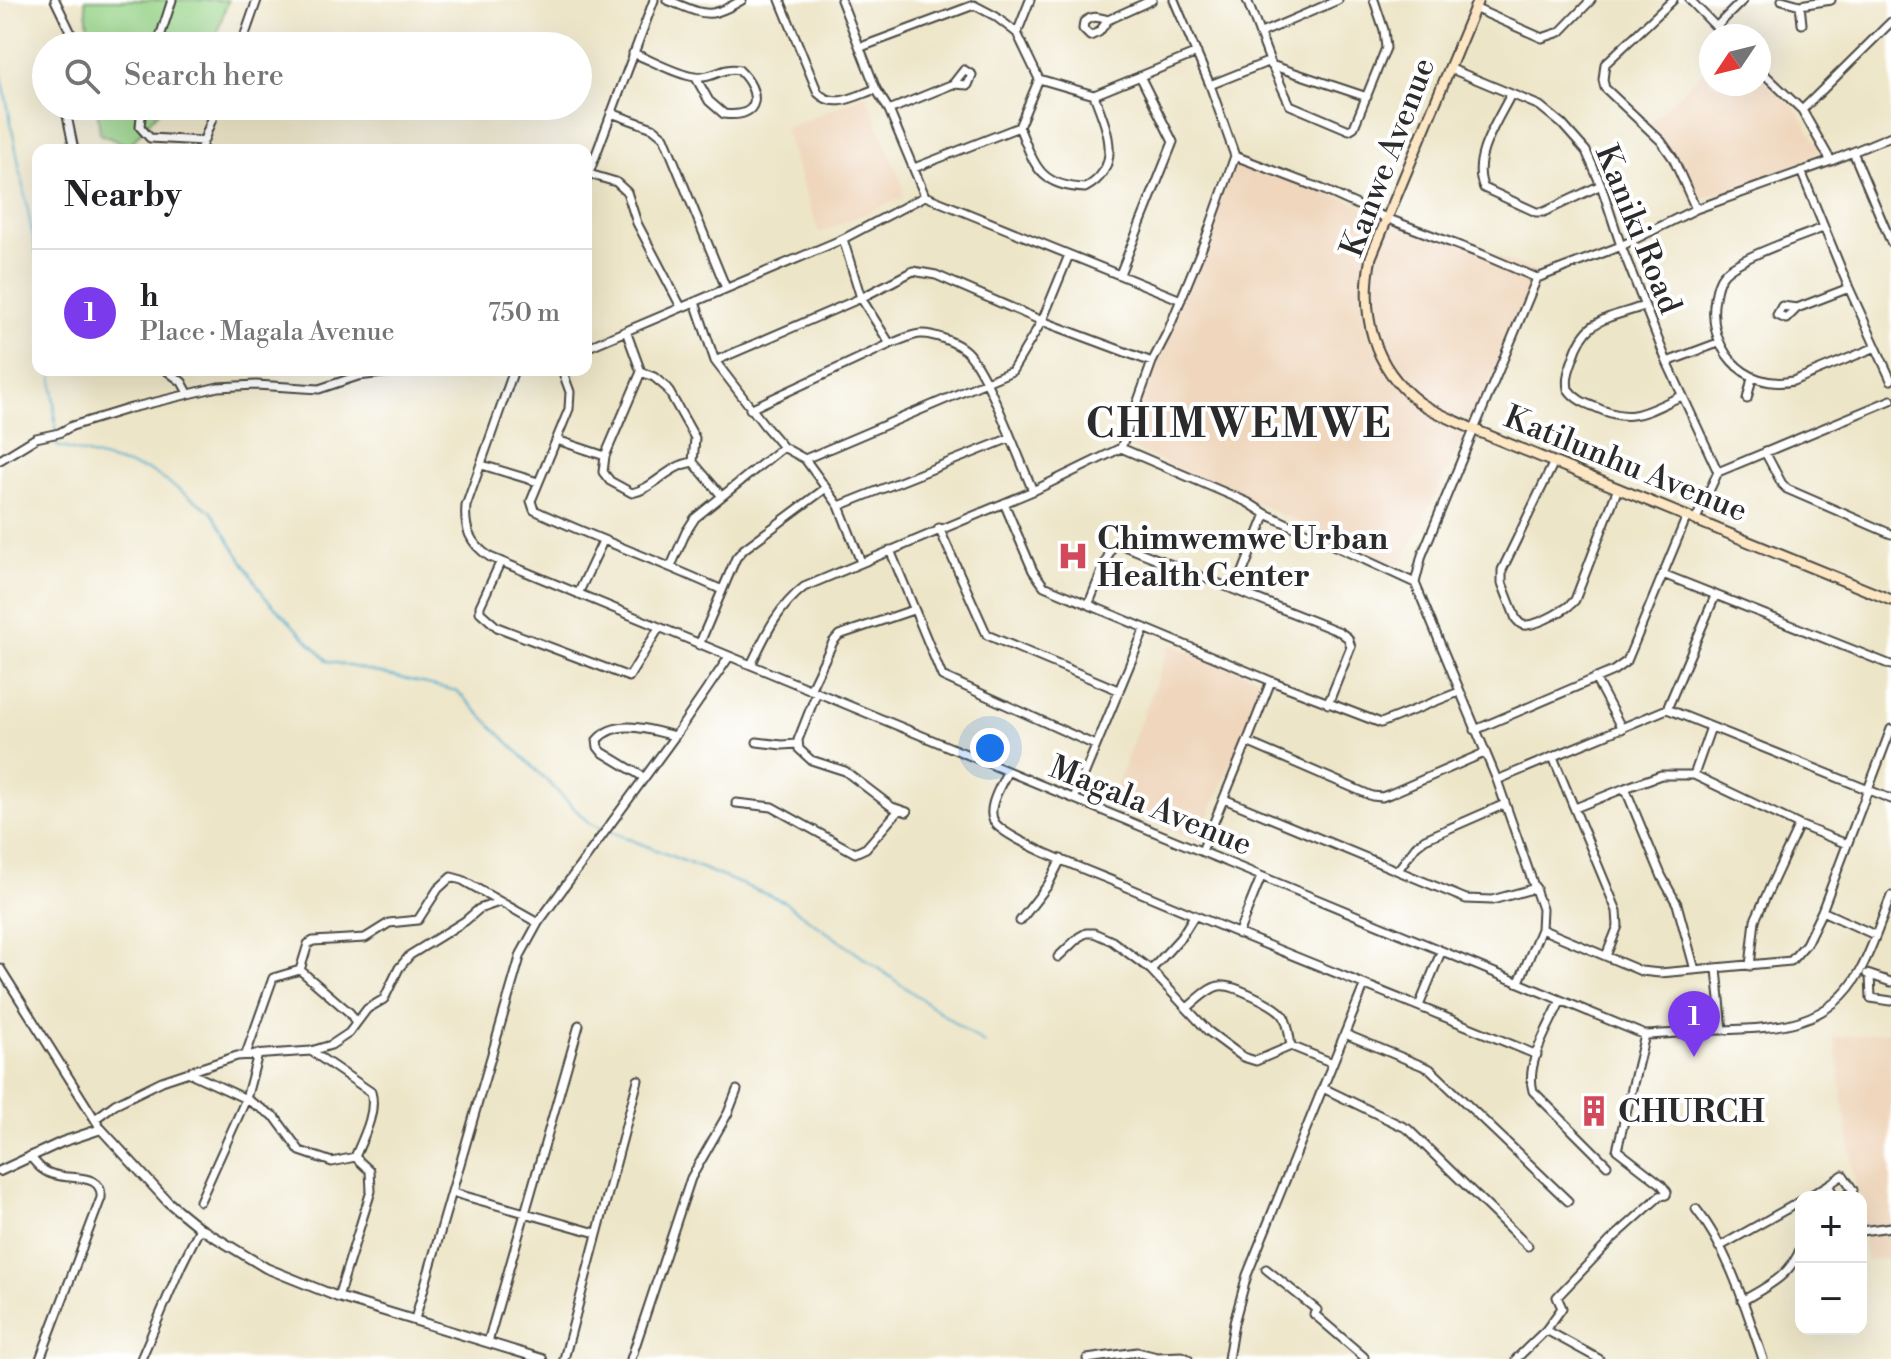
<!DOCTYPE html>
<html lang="en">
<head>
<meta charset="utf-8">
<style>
  body { margin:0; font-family:"Libre Bodoni",serif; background:#f2f2f2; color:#202124 }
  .controls { position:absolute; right:24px; bottom:24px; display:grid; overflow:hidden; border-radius:16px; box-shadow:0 8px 32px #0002 }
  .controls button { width:72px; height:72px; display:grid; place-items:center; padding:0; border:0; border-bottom:2px solid #e0e0e0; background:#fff; color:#202124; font:40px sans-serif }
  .compass { position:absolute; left:1699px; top:24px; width:72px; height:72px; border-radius:50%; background:#fff; box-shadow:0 8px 32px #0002; rotate:235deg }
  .you { position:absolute; left:990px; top:748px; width:28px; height:28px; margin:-20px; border:6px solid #fff; border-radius:50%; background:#1a73e8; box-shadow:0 0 0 12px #1a73e833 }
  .badge { display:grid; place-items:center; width:52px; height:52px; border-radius:50%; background:#7c3aed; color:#fff; font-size:26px; font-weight:700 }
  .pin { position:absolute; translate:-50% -66px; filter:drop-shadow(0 2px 4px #0008) }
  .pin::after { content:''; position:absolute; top:42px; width:28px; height:24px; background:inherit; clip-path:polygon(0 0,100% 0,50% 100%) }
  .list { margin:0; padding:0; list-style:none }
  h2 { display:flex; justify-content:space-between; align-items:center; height:104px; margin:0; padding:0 32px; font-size:34px }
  h2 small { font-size:26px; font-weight:400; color:#757577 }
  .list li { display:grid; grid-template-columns:52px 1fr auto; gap:24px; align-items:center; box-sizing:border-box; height:128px; padding:0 32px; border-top:2px solid #e0e0e0 }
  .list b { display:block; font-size:30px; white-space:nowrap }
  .list p { margin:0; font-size:26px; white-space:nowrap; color:#757577 }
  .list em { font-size:26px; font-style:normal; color:#757577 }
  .icon { flex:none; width:44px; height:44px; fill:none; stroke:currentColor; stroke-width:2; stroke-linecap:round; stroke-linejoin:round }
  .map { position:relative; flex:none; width:1891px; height:1359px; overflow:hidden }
  .search { position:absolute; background:#fff; box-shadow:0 8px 32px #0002; left:32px; top:32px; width:560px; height:88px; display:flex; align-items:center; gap:20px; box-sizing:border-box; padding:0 28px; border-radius:44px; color:#757577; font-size:30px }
  .panel { position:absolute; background:#fff; box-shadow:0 8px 32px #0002; left:32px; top:144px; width:560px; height:232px; border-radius:16px }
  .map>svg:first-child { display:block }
  .built { fill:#efd6bc }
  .green { fill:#97d488; stroke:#61805a; stroke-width:2 }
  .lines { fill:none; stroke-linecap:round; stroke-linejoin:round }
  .stream { stroke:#49a7c8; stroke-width:2 }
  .minor-casing { stroke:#484742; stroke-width:11 }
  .tertiary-casing { stroke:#484742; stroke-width:12 }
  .secondary-casing { stroke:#484742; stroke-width:13 }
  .minor { stroke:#fff; stroke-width:7 }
  .tertiary { stroke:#fff; stroke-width:8 }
  .secondary { stroke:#fce6c4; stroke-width:9 }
  .labels { text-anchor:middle; stroke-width:8; stroke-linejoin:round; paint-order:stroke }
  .street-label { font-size:32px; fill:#2b2b2b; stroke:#fff }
  .poi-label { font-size:32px; font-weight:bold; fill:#2b2b2b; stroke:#fff; text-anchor:start }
  .district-label { font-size:40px; font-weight:bold; letter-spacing:2px; fill:#2b2b2b; stroke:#fff }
</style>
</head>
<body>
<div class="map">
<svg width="1891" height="1359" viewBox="0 0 1891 1359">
  <rect width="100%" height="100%" fill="#fff"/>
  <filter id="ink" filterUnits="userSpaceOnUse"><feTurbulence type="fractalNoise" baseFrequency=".0125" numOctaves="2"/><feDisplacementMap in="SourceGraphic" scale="16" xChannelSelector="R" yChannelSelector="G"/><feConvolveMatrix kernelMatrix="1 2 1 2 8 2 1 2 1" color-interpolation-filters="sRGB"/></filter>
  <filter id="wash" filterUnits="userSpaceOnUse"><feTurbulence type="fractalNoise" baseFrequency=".006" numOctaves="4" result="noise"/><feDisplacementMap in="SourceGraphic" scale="32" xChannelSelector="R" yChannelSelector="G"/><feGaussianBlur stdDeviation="1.8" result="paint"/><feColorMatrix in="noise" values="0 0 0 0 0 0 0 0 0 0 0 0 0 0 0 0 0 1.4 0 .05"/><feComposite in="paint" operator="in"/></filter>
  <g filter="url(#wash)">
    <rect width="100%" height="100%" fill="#ede5c7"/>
    <!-- built -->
    <path class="built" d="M1711,63v21h48v-8l37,33 25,42 -26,14 -102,37 -47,-75z
      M866,95l37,91 -1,12 -83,35 -35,-104z
      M1237,158l305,116 -142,293 -275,-122z
      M1170,644l96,37 -68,160 -88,-38z
      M1891,1031v227l-24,3 -6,-38v-26h-4l-23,-159z"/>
    <!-- green -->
    <path class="green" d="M85,0h143l-15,46h-123z
      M97,106h66l-34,40 -29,-12z"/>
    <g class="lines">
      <!-- stream -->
      <path class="stream" d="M0,66l38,197
        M52,370l5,76 94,25 60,40 54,86 63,64 129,30 133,133 13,5
        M609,831l174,70 202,143"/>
    </g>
  </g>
  <g filter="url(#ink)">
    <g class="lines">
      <defs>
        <path id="minor" d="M55,0l15,31 1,15
          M667,0c37,14 40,21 75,0
          M780,0l38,93c17,17 39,2 58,-4
          M841,0l35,89 13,21 36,86 256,104
          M1247,0l23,61 20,44 59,25 5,-3 32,-79 -2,-18 -10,-30
          M1673,0l-68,64 -2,16 2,8 56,53 12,17 23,51
          M1690,0l35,36
          M1782,0l18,5 31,-5
          M1800,5l2,19
          M1474,8l68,30 18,-6 31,-32
          M1108,20c-10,-3 -16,-5 -24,2l-1,7 7,7 9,-4 9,-12 44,-20
          M1716,27l27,-27
          M1017,33l13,-33
          M1261,33l77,-33
          M157,46l15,-46
          M241,46l16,-46
          M861,47l113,-42 21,11 22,17 22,46 -20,48c16,38 19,59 66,61 40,-22 21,-61 9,-93
          M633,53c18,7 44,22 62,24 16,3 28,-11 44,-7 23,22 22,49 -15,44l-15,-13 -13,-23
          M1271,65l96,32
          M1449,68l91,38 22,18 24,27 15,34 20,61 46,116 51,110
          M1759,69l43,41 29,51
          M1039,79l55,16 103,-42
          M1210,85l60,-24
          M1511,94c-13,27 -41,65 -27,94l52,24h8l57,-27
          M65,106l9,44
          M142,106l-2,21 10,11 53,3
          M889,110l64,-26 15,1 4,-10 -8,-5 -11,14
          M1802,110l89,-88
          M611,113l42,15 11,9 62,151
          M200,150l17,-44
          M1853,152l38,90
          M1235,156l87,33 64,29 95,36 56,24
          M914,168l105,-41
          M1801,171l48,117 42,92
          M589,174l27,8 11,10 10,31 44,84
          M586,181l68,-181
          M1823,228c-23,9 -86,30 -100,47 -5,6 -7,16 -8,23 -9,48 28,93 78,83l83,-34
          M843,239l18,59 29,46
          M1120,274l53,-132 -33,-66
          M1537,278l84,-32 75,-37 135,-48 60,-25
          M695,302l20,59 50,65 18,21 22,12 34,47 22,56
          M1644,306c-37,13 -58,11 -71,53 -4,11 -7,19 -5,30 7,10 16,14 27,18 38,18 51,4 87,-11
          M1797,308l-15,-2 -5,9 9,4 11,-11 52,-20
          M626,331l15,41 -36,84 -2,16 7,9 22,12c23,-5 35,-27 61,-31
          M586,348l257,-109 82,-43
          M715,361l146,-63 52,-27 23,4 106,46 110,41
          M1667,362l51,-19
          M166,370l16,12 6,11
          M514,370l-48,136c-2,23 4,38 24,51l1155,478c25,-1 50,-4 75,-5 56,-2 110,-3 140,-59 13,-24 21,-51 31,-75
          M562,370l8,22 -1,17 -38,92 3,9c62,29 126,51 188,80
          M641,372l13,5 13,11 28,50 -2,24
          M1747,399l5,-21
          M750,409l140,-65c9,-3 20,-9 30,-10 12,-1 36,8 46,17 20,18 54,110 67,140
          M557,440l48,16
          M1121,448l126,54 19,12 149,69
          M1765,452l17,32 5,5 104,45
          M805,459l207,-88 30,-50 27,-66
          M0,460l36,-22 23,-5 13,-7 59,-18 87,-21 38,-2 63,4 39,-13 50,-6
          M693,462l28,33
          M1554,462l-52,108v13l14,36c4,4 5,7 11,6 13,-1 41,-16 48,-25l43,-112
          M482,465l56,17
          M1004,503l29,68 11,15 227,95 110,42 78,-31
          M839,506l171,-68
          M1696,519l22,-47 173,-72
          M939,528l48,107 131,55
          M890,550l52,126 153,69
          M500,563l-20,43v6l17,15 132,50 30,-49
          M671,566l15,-34 9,-14 88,-71
          M1663,574l228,91
          M1236,589l30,-75
          M578,594l25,-53
          M1089,603l22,-54 6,-6 223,89 8,6 3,9 -23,57
          M699,645l37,-87 8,-9 82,-61
          M751,665c14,-29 26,-57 53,-78l229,-96 88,-43 31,-86 16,-31 38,-93 29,-82 -25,-71 -36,-85
          M1595,678l27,51
          M1271,681l-24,61 125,54 10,1 8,-3 94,-41
          M810,690l23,-48 6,-7 74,-25
          M817,692l-19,48 1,9 12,11 34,11 47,36 15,5
          M1667,709l224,90
          M1475,730l138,-59 14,-10 60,-145
          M757,742l25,3 15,-1
          M1553,757l64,154 1,15 -12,30
          M1007,772c-6,14 -22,37 -12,51 15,19 99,50 125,61 138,59 278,113 417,171
          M1694,775l17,-48
          M645,778l-43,-26 -4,-5 -1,-7c19,-23 54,-10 78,-4
          M1497,780l170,-71 48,-113
          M1074,799l71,-171
          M1224,799l242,100 26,1 44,-12
          M736,803l36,4 83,46 11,-5 33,-38
          M1575,808l50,-20
          M1202,851l45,-109
          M1398,870l18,-24 9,-7 80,-35
          M1822,911l53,24
          M1020,921l28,-36 13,-26
          M1541,929l100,42 19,2 131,-12 15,-17 16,-33 69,-182
          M1238,934l23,-57
          M1058,957l21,-20 7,-4h8l18,8 39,29 57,61 35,26 13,4 35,-15 42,17
          M1750,966l5,-46 44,-95
          M0,968l101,161
          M1717,969l6,61
          M300,970l8,-26 5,-3 52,-3 24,-15 29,-3 20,-31 13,-12 11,3 76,43
          M1151,970l30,-33 13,-21
          M1695,970l-18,-66 -15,-27 -37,-89 36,-13h33l105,50 48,19
          M1867,974l24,8
          M1870,975l1,23 20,3
          M1519,982l22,-53 1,-20 -45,-129 -82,-197 7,-28 115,-277
          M1560,1002c-11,25 -35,61 -27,89l74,74
          M1419,1006l22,-54
          M1187,1008c9,-7 21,-20 32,-22 13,-3 56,19 64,29 6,9 6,21 8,31
          M1345,1034l85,35 138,132
          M311,1051l60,41c6,20 -8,46 -16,65
          M246,1054l27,-76 27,-8 50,43 6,10
          M190,1073l56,26 29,18 25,34 32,11 23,-5 15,14 1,20 -33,106
          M1323,1088l85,41 120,117
          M95,1119l20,-15 47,-23 75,-25 74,-5 20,-6 18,-12 18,-24 17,-10 15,-31 11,-13 55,-34 14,-12 20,-7
          M30,1156c7,9 14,17 26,19 17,5 47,-2 45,23l-61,161
          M454,1193l142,40
          M1808,1197l20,-12
          M1835,1197l-7,-12 15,-10 10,15 -9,7
          M200,1201l46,-102 12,-45
          M1696,1209c33,41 50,100 67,150
          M1861,1231l30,-4
          M1719,1247l82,-46
          M1266,1269l51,41
          M1742,1301c24,-14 49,-25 59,-54
          M1314,1314l50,43
          M415,1319l106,-365 17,-31 137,-187 54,-79
          M1546,1330l53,29
          M488,1342l91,-317
          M141,1359l40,-93 19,-38
          M564,1359l74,-279
          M631,1359l60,-181 37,-65 9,-23
          M1087,1359l50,-7 20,5 25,-1 6,3
          M1228,1359l6,-36 13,-48 117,-289
          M1516,1359l30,-29 16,-22 -5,-11 54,-57 49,-44 6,-1 1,-3 -6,-8 -44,-34 28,-115"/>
        <path id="tertiary" d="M0,1171l62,-29 39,-13 67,73 32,26 66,40 72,29 204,62"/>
        <path id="secondary" d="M1478,0l-107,257c-11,56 1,110 48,145 17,12 38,19 56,28l416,170"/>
      </defs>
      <!-- minor casing -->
      <use href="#minor" class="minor-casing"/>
      <!-- tertiary casing -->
      <use href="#tertiary" class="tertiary-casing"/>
      <!-- secondary casing -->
      <use href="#secondary" class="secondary-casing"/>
      <!-- minor -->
      <use href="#minor" class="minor"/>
      <!-- tertiary -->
      <use href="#tertiary" class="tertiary"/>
      <!-- secondary -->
      <use href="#secondary" class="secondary"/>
    </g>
  </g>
  <!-- icons -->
  <defs>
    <symbol id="hospital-bare" viewBox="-9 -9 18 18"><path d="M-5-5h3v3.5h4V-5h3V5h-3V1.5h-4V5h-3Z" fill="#d1495b" stroke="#fff" stroke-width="2.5" paint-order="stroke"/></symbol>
    <symbol id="building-bare" viewBox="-9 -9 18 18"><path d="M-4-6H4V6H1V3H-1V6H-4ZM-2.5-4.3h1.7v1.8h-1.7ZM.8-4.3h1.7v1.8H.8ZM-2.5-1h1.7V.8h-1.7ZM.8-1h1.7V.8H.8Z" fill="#d1495b" stroke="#fff" stroke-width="2.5" paint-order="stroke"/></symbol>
  </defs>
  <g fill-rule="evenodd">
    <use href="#hospital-bare" x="1051" y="534" width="44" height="44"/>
    <use href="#building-bare" x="1572" y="1089" width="44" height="44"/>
  </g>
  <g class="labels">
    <!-- street labels -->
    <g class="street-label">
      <text transform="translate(1387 157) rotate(-69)" y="11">Kanwe Avenue</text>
      <text transform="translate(1639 229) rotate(68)" y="11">Kaniki Road</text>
      <text transform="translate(1626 463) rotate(22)" y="11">Katilunhu Avenue</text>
      <text transform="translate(1151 805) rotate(22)" y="11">Magala Avenue</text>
    </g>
    <!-- poi labels -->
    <g class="poi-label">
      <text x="1097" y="549">Chimwemwe Urban<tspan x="1097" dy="37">Health Center</tspan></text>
      <text x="1618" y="1122">CHURCH</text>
    </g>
    <!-- district labels -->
    <g class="district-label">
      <text x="1239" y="437">CHIMWEMWE</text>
    </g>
  </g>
</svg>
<div class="controls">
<button>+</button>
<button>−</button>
</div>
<svg class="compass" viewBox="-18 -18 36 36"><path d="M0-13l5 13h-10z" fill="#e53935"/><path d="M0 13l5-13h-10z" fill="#757577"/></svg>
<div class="you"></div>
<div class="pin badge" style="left:1694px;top:1057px">1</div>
<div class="search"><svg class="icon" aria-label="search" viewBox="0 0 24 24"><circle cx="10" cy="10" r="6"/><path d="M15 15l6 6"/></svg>Search here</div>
<section class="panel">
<h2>Nearby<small></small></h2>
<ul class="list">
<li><span class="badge">1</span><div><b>h</b><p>Place · Magala Avenue</p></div><em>750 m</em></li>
</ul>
</section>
</div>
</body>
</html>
